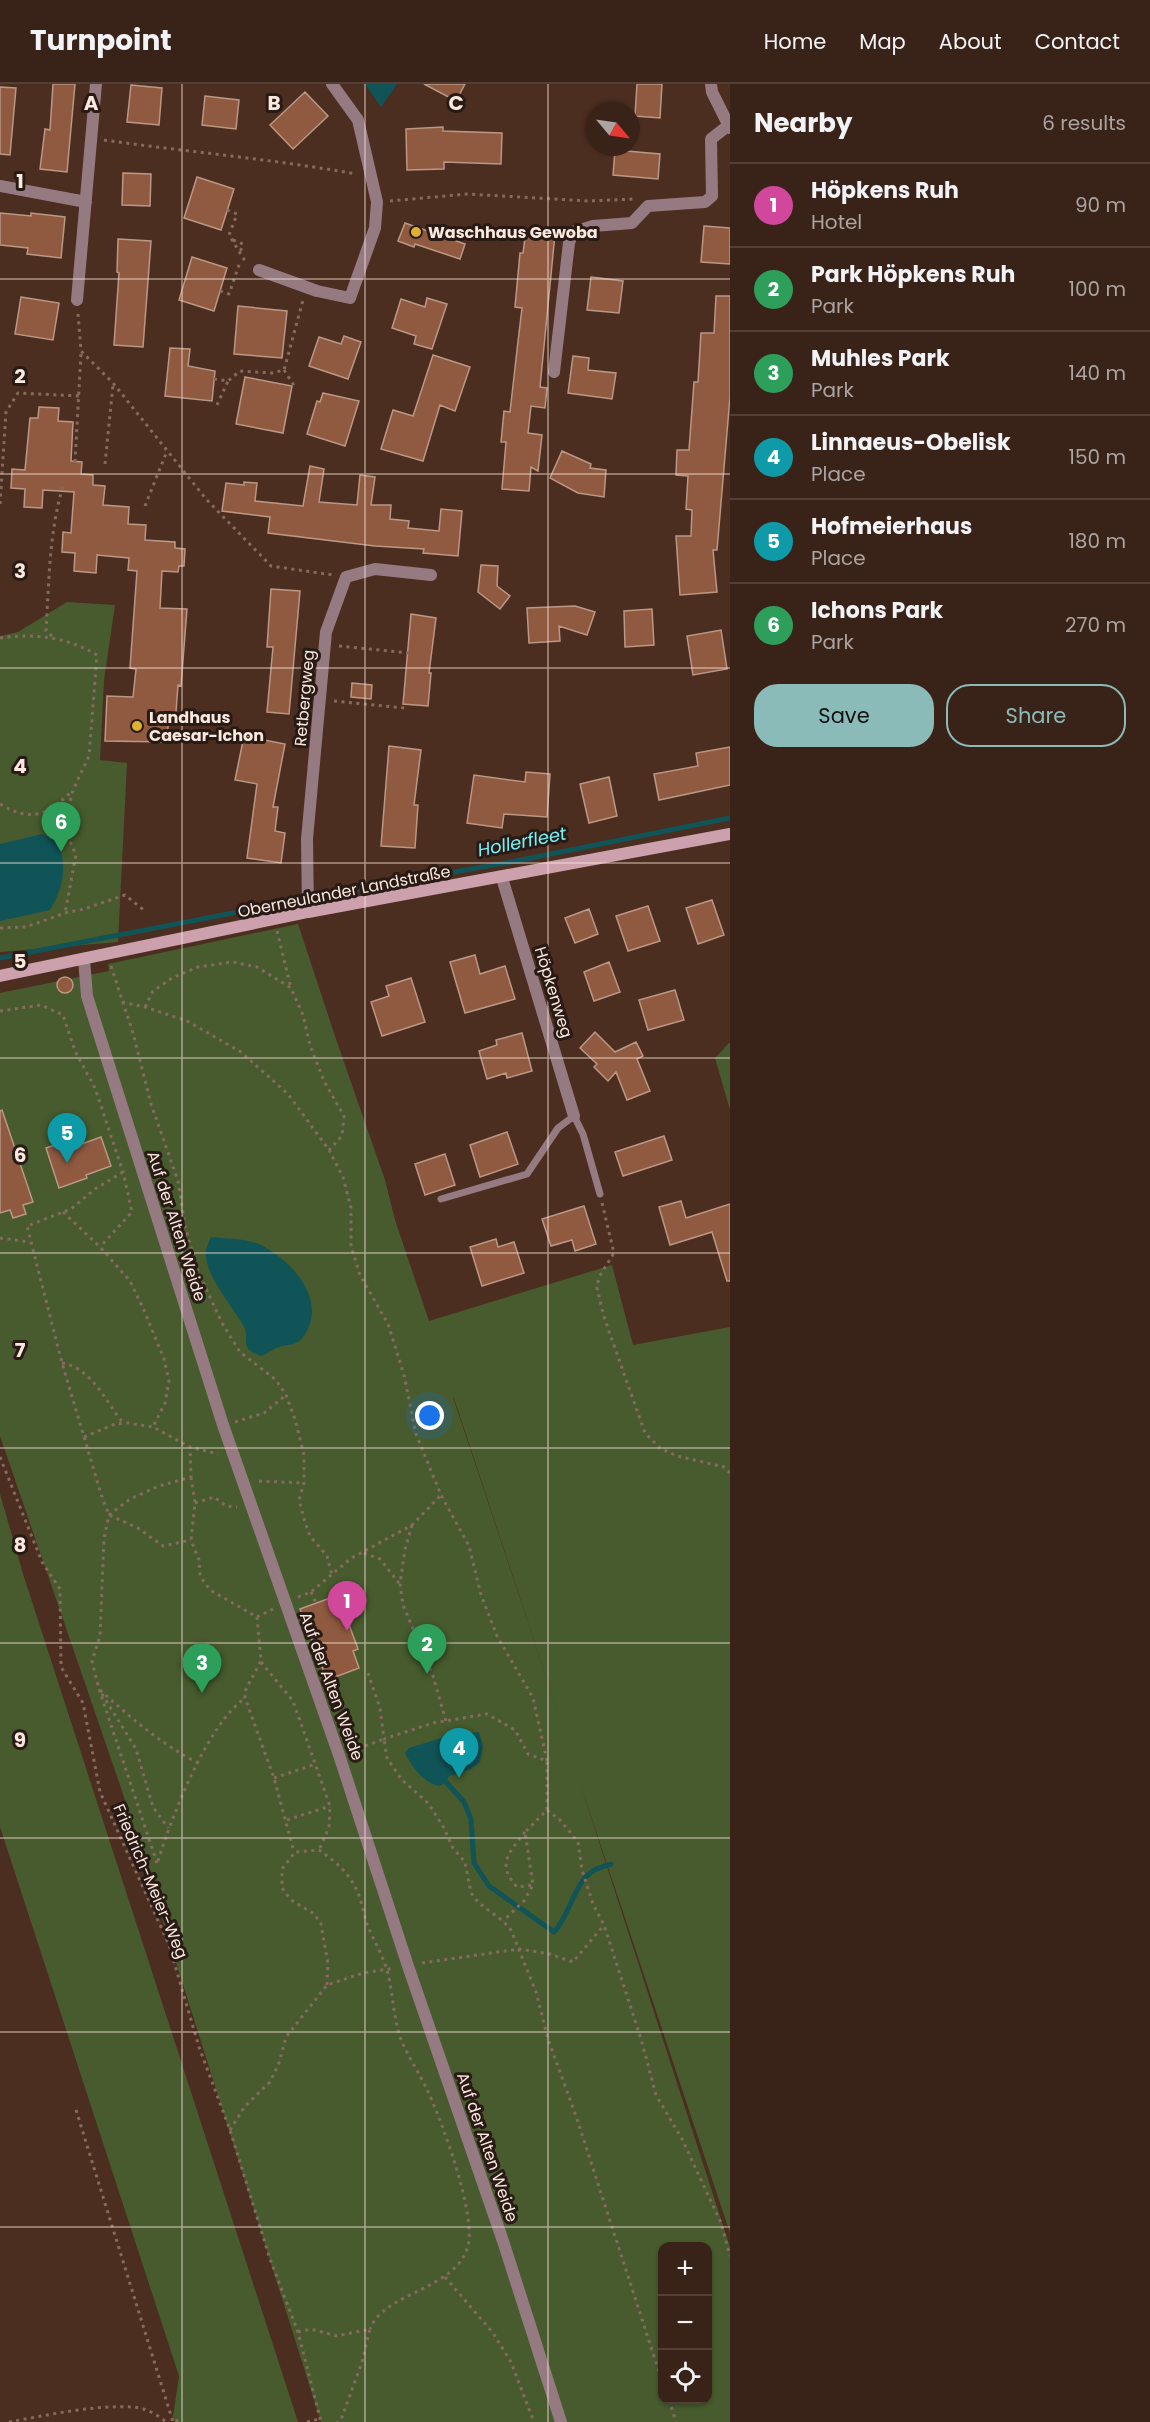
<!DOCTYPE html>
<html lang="en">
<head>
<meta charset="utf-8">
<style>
  body { margin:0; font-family:Poppins,sans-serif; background:#402a21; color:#f1f3f6 }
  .controls { position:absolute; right:18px; bottom:18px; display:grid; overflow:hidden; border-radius:12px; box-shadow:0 2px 4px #0004 }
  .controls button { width:54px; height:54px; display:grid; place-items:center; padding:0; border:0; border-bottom:2px solid #533f37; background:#392218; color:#f1f3f6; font:30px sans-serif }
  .compass { position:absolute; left:586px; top:18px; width:54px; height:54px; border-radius:50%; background:#392218; box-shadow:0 2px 4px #0004; rotate:119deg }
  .you { position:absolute; left:430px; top:1332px; width:21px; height:21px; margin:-15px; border:4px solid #fff; border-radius:50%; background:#1a73e8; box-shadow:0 0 0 9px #1a73e833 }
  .badge { display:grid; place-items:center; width:39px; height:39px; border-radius:50%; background:#8bbbb9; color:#fff; font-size:20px; font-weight:700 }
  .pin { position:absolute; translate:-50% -50px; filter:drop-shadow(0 2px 3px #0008) }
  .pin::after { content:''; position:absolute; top:32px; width:21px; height:18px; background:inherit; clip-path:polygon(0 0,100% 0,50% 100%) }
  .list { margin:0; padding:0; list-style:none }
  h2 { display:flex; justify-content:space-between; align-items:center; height:78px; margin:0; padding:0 24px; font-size:26px }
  h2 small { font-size:20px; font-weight:400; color:#aba4a2 }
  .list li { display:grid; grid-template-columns:39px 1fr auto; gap:18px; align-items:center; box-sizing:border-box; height:84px; padding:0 24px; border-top:2px solid #533f37 }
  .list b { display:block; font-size:22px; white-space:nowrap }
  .list p { margin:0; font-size:20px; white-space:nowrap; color:#aba4a2 }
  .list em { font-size:20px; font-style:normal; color:#aba4a2 }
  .actions { display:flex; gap:12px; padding:18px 24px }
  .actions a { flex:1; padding:14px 0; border:2px solid #8bbbb9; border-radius:24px; text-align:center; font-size:21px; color:#8bbbb9 }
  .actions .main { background:#8bbbb9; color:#111 }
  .icon { flex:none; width:33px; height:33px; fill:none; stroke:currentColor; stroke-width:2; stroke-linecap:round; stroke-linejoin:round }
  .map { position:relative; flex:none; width:730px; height:2338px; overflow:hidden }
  header { display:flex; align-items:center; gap:36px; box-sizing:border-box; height:84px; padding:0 30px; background:#392218; border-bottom:2px solid #533f37 }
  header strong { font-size:28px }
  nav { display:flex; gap:33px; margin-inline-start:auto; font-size:21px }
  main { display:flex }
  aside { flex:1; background:#392218 }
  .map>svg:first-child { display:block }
  .green { fill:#475b2e; fill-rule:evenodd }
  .water { fill:#105457 }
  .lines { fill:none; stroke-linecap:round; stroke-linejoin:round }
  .stream { stroke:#105457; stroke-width:5 }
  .building { fill:#8f5a40; stroke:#bb9786; stroke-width:1.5 }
  .path { stroke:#856a5e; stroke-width:3; stroke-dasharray:3 4.5; stroke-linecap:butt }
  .lane { stroke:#967a82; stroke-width:7 }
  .street { stroke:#967a82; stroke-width:12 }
  .secondary { stroke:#cca0ac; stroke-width:12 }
  .grid { fill:none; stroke:#fbe8df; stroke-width:1.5; stroke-opacity:0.55 }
  .poi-dot { fill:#deb133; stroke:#281a14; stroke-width:2 }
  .labels { text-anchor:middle; stroke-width:6; stroke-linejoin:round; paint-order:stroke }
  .poi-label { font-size:16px; font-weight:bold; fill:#fbe8df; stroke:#281a14; text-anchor:start }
  .street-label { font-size:16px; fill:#fbe8df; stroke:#281a14 }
  .water-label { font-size:18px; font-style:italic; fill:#76f1f6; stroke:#281a14 }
  .grid-label { font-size:20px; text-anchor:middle; font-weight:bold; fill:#fbe8df; stroke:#281a14; stroke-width:6; stroke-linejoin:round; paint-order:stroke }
</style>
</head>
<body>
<header>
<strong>Turnpoint</strong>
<nav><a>Home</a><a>Map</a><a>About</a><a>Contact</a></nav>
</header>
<main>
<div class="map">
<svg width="730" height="2338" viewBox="0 0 730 2338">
  <rect width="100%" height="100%" fill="#4c2e20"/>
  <!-- green -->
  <path class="green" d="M67,518l48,3 -11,75 -4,80 27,3 -9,179 -118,10v-316l18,-4z
    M298,840l39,118 48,138 10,40 34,101 183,-56 21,80 97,-18v906l-151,-453 151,467v175h-409l-200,-634 -121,-352v-443l109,-22 -1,-7zM453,1313l1,1 109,330zM662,2162h46v154h-46z
    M730,958v68l-15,-52z
    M0,1410l24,83 274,845h-123l-2,-5 6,-41 -179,-549z"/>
  <!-- water -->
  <path class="water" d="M365,0h32l-16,23z
    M42,750l18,10c6,26 4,43 -10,66l-50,11v-77z
    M211,1153c16,2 35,1 50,8 32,16 68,57 42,92 -5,8 -12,7 -20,9 -7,1 -14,6 -21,10 -26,-8 -10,-16 -19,-31 -11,-19 -40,-52 -37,-75 1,-4 3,-9 5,-13z
    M479,1648l4,14 -3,16 -9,7 -22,7 -3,6 -6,4c-16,-2 -28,-19 -35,-33l4,-5 42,-13z"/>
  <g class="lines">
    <!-- stream -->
    <path class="stream" d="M320,812l201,-36 209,-42
      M0,874l295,-57
      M446,1698l18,20 7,17 3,44 15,23 65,46c15,-15 21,-51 39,-61 5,-3 12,-5 18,-7"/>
  </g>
  <!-- building -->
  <path class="building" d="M53,0h22l-8,88 -27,-3 5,-40 5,1z
    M424,0h41l-9,17z
    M637,0h25l-2,34 -25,-2z
    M131,1l31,3 -3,37 -32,-3z
    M0,3l16,1 -6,67 -10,-1z
    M305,8l23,24 -35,33 -23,-24z
    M205,12l34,4 -3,29 -34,-4z
    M443,43v4l59,2 -1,31 -57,-2v7l-37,1 -1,-41z
    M615,66l45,4 -2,25 -45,-4z
    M123,89l28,1 -1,32 -28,-1z
    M197,93l37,12 -13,41 -37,-12z
    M0,129l31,3v-3l34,4 -4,41 -34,-4 1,-6 -28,-3z
    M405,139l60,21 -5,15 -45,-15 -1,3 -16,-6z
    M704,142l26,2v36l-29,-2z
    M526,146l29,4 -15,153 7,1 -2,20 -14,-2 -3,27 14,2 -4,36 -7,-4 -2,24 -27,-2 4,-47h-5l3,-31 6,1 7,-62 5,-42 -7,-1 5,-54h3z
    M118,155l33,2 -8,106 -29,-2 5,-72 -2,-1z
    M192,173l35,11 -13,43 -35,-11z
    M591,193l32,4 -4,32 -32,-3z
    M716,212h14v101l-13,153h-4l4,42 -37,3 -4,-59h15l1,-26 -6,-1 2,-33 -12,-1 1,-25h12l5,-68h4l3,-49h13z
    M21,213l38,6 -6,37 -38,-6z
    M427,214l20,6 -15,45 -18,-5 2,-8 -24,-8 9,-29 24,8z
    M238,222l49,5 -5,47 -48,-4z
    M344,252l17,6 -13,37 -39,-13 10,-29 22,7z
    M170,264l20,1 -2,17 27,5 -3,30 -47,-5z
    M433,271l37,12 -15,44 -15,-6 -17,56 -42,-12 12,-39 20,6z
    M573,272l16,2 -1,12 28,3 -4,26 -44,-6z
    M245,293l47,9 -9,47 -47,-9z
    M323,309l36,8 -14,45 -38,-12 10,-33 3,1z
    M39,323l20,1 -1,13 15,1 -2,39 11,1 -1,12 12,1v10l12,1 -2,19 26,2 -1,17 18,1 -1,15 30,2v6l10,1 -1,17h-5l-1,6 -16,-1 -2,37 27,1 -6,77 -3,-1 -2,27h-7l-2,30 -62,-1 2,-45 26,1 3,-28 -6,-1 7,-97 -9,-1 1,-12 -32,-3 -1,18 -22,-2 1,-18 -13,-1 1,-20 8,1 3,-41 -31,-2 -1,18 -18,-1 1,-18 -14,-1 1,-19 13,1 5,-52h8z
    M562,367l29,13 -1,4 16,2 -2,27 -26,-4 -28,-15z
    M310,382l14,3 -5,33 38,3 3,-30 15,2 -4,28h20l-1,14 19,2 -1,7 31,3 2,-22 21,2 -4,45 -35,-3 1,-4 -49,-3 -107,-13 2,-16 -48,-6 4,-28 18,2v-3l13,1 -2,18 48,5z
    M481,481l17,1 -1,20 13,10 -10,13 -22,-17z
    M271,505l29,2 -11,123 -22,-2 6,-65h-6z
    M575,522l20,6 -8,23 -28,-9 1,15 -31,2 -2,-35z
    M652,525l2,36 -29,2 -1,-36z
    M411,530l25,4 -7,55h2l-3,33 -25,-2z
    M721,546l6,39 -34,6 -6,-39z
    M352,599l20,2 -1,14 -20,-2z
    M244,652l41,8 -12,63h5l-3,24 10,2 -4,30 -34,-5 10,-74 -22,-4z
    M389,662l32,4 -7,55h4l-3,43 -34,-2z
    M730,663v38l-71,15 -5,-26 44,-8 -2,-13z
    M526,688l24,2 -3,43 -43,-3 -2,14 -35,-5 7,-48 51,7z
    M609,693l8,39 -28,7 -9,-39z
    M712,816l12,35 -26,9 -12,-36z
    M648,822l12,35 -32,10 -12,-35z
    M589,825l9,25 -23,9 -10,-25z
    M475,871l5,19 25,-8 10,33 -50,14 -15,-51z
    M609,878l11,30 -26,9 -10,-29z
    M57 901a8 8 0 1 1 16 0a8 8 0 1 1-16 0Z
    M411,894l14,44 -43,14 -11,-34 18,-6 -3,-10z
    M675,906l9,30 -36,10 -9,-30z
    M595,948l20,20 21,-10 7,14 -6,3 13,32 -23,9 -11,-28 -8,9 -14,-14 3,-3 -17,-16z
    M522,949l10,38 -25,7 -1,-5 -19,6 -8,-28 18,-6 -1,-5z
    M2,1026l31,92 -10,3 3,9 -13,4 -3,-8 -10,3v-102z
    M507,1048l11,32 -38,13 -10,-32z
    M664,1052l8,24 -49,16 -8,-24z
    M101,1053l10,29 -25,9 1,3 -28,10 -13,-40 28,-10 2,8z
    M445,1070l10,31 -30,10 -10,-31z
    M681,1117l5,17 44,-14v77h-3l-15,-49 -42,13 -11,-38z
    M584,1122l12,38 -21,7 -3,-11 -21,6 -9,-27z
    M496,1155l2,8 16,-5 10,31 -42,13 -12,-39z
    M333,1513l6,16 5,-2 14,38 -5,2 6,17 -32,12 -27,-71z"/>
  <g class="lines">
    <!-- path -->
    <path class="path" d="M104,56c84,12 168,19 252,34
      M390,117l77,-7 122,7 46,-2
      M227,126l10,4 -8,21 18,29
      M233,156l10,4 -3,8
      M220,207l9,3 11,-32
      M78,230l3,37 32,32 93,116 65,67 62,9
      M284,286l11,17
      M214,295l14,2 12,-10 32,2 12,-3 19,-70
      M217,321l11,-24
      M75,378l6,-109
      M105,380l8,-79
      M0,420l6,-92 12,-19 61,3
      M145,422l22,-55
      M52,552l-6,-5c3,-48 3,-99 17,-145
      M0,554c35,-5 67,-1 97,17l-8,101 -16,34 -6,25 1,22 8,18 -11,58
      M339,562l70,7
      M334,617l71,7
      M0,720c32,19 47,11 72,-13
      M0,844l26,-1 39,-14 19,-4 41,-14 20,16
      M277,847l14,57
      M111,882l22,67 18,71 27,77 7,45 12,43 25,54 18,29 36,28 10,15 9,24 9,36v28l-5,17 6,22 5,14 17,20 5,19
      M122,918l23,5 42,14 54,31 47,42 41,56 14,27 8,31v38l9,29 28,49 16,51 12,59 25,61 28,51 12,49 16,41 36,62 14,63
      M145,923l8,-16 19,-13 26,-11 35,-5 24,5 34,21 12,27 7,30 14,36 20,35 -2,20 -13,14
      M0,927l41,-6 22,10 12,36 20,37 28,84 9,40 -32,35
      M123,1088l-28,17 -24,20 -44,17 35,137 39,131 8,21 29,13 25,18 28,-6
      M602,1119l12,50 -15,24 -2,11 7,29 41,116 15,15 17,8 47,11 6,6
      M63,1128l37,35 30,34 13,27 21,51 5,22 -4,22 -12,24
      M0,1154l30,4
      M62,1279c30,5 44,39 61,60
      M235,1338l29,-9 22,-18
      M84,1353l31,-13 13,-1 25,4 37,20 28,7
      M0,1373l42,105 18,27 1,78 22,36 17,89 69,153 30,102 31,83 40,129 28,73 23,90
      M191,1393l4,26 -4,37 8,20 1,16 10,14 47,27
      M259,1397l44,2
      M195,1419l19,-6 12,9 11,1
      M412,1441l-7,24 -5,35 3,21 30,71 13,45
      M364,1469l16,6 19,24
      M311,1508l5,11
      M298,1513l13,-5 39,-33 62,-34 29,-30
      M257,1533l4,44 -16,30v7l29,80 20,74
      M257,1533l16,-8
      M261,1578l32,39 37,105 -1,21 -10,23
      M368,1589l12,35 4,31 49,-16 54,-9 28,16 13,24 19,7v49l-22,22 8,53 -9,16 -21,20
      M100,1606c31,28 61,54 98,73
      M102,1610l34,55 17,58 15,21
      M351,1667l33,-12 3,19 14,21 27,24 16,25 9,20 12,14 6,31 8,10 24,18 8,9 25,62 12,47 28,77 86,265
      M274,1694l42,-14
      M547,1726l13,10 18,22 4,28 11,34 11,21 37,114 15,56 26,44 39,84 9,33
      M287,1736l43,-14
      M525,1748c-16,21 -29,32 -8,55l16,-2
      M158,1777c14,-45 49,-136 87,-163
      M157,1779l-58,-174 -7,-28 8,-25 4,-98 5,-23 21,-16 29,-13 32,-9 -1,-30
      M422,1879l97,-14 31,5 23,8 31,-37
      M327,1901l1,-21 -7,-40 -7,-10 -23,-14 -9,-12v-19l13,-17 24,-2c14,10 27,20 35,35 7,11 9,27 13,39 6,15 15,30 20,46 6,22 6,45 13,67 7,19 21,38 29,57 14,30 47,121 39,152 -12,44 -84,46 -98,83
      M76,2026l97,312
      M230,2046l15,-24 25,-24 9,-19 7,-26 41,-52 36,-12 32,-5
      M445,2193l48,56 18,29 23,60
      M298,2248l13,-3 26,7 33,-7 -8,33 -20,55 -5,5
      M669,2316l7,22
      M9,2338c39,-7 83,-17 123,-15 11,0 25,7 34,15
      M177,2338v-6
      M307,2338l13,-3"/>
    <!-- lane -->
    <path class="lane" d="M441,1115l86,-25 31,-46 16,-12 9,18 17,60"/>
    <!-- street -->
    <path class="street" d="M711,0l1,8 18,36
      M0,102l86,16
      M259,186l58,21 33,7 25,-70 2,-26 -19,-82 -26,-36
      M77,216l19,-216
      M554,288l15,-129 4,-11 20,-6 39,-3 16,-17 57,-4 7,-6 -1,-57 18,-14
      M502,794l72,238
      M308,828l-1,-73 19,-207 20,-55 29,-8 56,6
      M84,875l3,37 136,429 116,330 69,211 95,275 58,181"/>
    <!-- secondary -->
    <path class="secondary" d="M0,892l308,-64 422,-78"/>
  </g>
  <!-- grid -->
  <path class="grid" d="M182,0v2338M365,0v2338M548,0v2338M0,195h730M0,390h730M0,584h730M0,779h730M0,974h730M0,1169h730M0,1364h730M0,1559h730M0,1754h730M0,1948h730M0,2143h730"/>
  <!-- markers -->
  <g class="poi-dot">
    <circle cx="416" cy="148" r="6"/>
    <circle cx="137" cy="642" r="6"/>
  </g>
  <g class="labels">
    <!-- poi labels -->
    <g class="poi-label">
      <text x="428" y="154">Waschhaus Gewoba</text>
      <text x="149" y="639">Landhaus<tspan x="149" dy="18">Caesar-Ichon</tspan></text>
    </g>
    <!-- street labels -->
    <g class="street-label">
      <text transform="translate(304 614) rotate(-85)" y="6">Retbergweg</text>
      <text transform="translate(344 807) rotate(-11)" y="6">Oberneulander Landstraße</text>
      <text transform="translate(554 908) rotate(73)" y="6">Höpkenweg</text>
      <text transform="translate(177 1142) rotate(72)" y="6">Auf der Alten Weide</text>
      <text transform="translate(332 1602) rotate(70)" y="6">Auf der Alten Weide</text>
      <text transform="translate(151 1797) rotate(67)" y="6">Friedrich-Meier-Weg</text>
      <text transform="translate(488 2063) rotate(71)" y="6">Auf der Alten Weide</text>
    </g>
    <!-- water labels -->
    <g class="water-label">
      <text transform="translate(522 758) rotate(-11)" y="6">Hollerfleet</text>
    </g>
  </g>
  <g class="grid-label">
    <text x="91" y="26">A</text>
    <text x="274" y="26">B</text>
    <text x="456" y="26">C</text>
    <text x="20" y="104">1</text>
    <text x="20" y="299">2</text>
    <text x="20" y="494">3</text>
    <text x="20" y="689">4</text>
    <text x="20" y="884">5</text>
    <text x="20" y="1078">6</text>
    <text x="20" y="1273">7</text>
    <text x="20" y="1468">8</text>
    <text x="20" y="1663">9</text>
  </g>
</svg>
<div class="controls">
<button>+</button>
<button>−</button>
<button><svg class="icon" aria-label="locate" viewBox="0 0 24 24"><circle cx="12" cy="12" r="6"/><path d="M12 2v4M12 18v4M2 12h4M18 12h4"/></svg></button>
</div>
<svg class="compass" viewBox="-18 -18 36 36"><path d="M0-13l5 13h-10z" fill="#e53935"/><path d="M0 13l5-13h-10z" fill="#aba4a2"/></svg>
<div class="you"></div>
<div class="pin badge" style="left:347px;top:1547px;background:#d1479c">1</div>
<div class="pin badge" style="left:427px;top:1590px;background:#2e9e5b">2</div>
<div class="pin badge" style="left:202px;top:1609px;background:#2e9e5b">3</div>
<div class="pin badge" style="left:459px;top:1694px;background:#0f9aa8">4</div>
<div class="pin badge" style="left:67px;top:1079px;background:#0f9aa8">5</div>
<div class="pin badge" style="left:61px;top:768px;background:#2e9e5b">6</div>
</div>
<aside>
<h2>Nearby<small>6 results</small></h2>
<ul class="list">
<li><span class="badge" style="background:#d1479c">1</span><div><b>Höpkens Ruh</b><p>Hotel</p></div><em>90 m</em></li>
<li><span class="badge" style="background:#2e9e5b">2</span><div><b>Park Höpkens Ruh</b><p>Park</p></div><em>100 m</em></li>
<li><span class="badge" style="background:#2e9e5b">3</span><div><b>Muhles Park</b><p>Park</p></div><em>140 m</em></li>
<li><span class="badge" style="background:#0f9aa8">4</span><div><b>Linnaeus-Obelisk</b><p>Place</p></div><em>150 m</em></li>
<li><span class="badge" style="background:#0f9aa8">5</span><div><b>Hofmeierhaus</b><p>Place</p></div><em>180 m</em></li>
<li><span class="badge" style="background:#2e9e5b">6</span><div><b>Ichons Park</b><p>Park</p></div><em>270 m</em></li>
</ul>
<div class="actions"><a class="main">Save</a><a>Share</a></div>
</aside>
</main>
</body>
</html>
